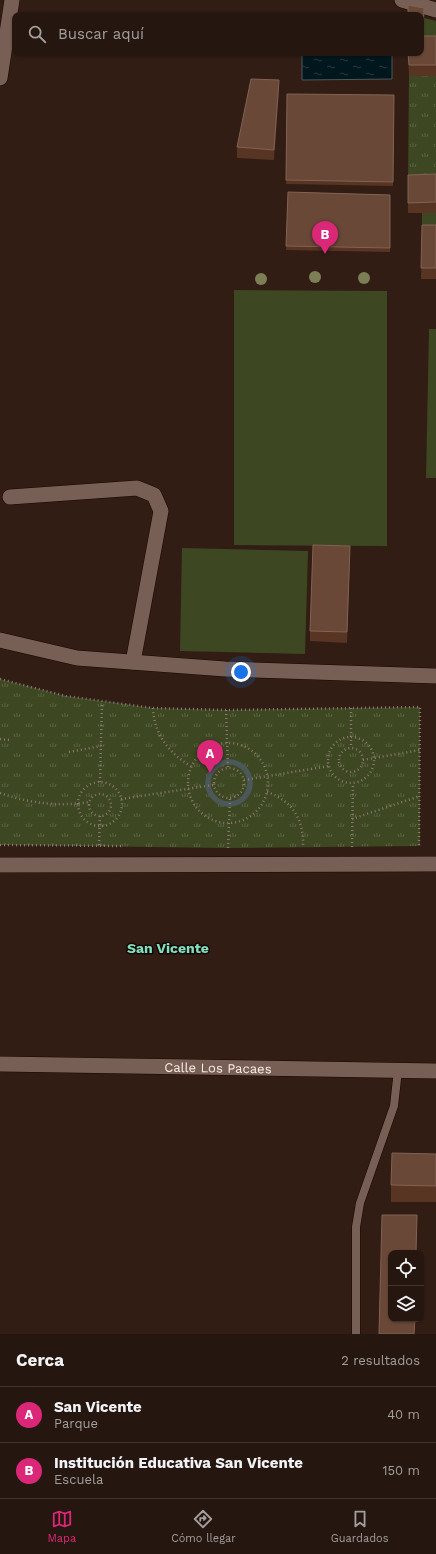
<!DOCTYPE html>
<html lang="es">
<head>
<meta charset="utf-8">
<style>
  body { margin:0; font-family:"Work Sans",sans-serif; background:#2d1f18; color:#f1f3f6 }
  .controls { position:absolute; right:12px; bottom:12px; display:grid; overflow:hidden; border-radius:8px; box-shadow:0 1px 3px #0004 }
  .controls button { width:36px; height:36px; display:grid; place-items:center; padding:0; border:0; border-bottom:1px solid #42352f; background:#25160f; color:#f1f3f6; font:20px sans-serif }
  .you { position:absolute; left:241px; top:672px; width:14px; height:14px; margin:-10px; border:3px solid #fff; border-radius:50%; background:#1a73e8; box-shadow:0 0 0 6px #1a73e833 }
  .badge { display:grid; place-items:center; width:26px; height:26px; border-radius:50%; background:#db2777; color:#fff; font-size:13px; font-weight:700 }
  .pin { position:absolute; translate:-50% -33px; filter:drop-shadow(0 1px 2px #0008) }
  .pin::after { content:''; position:absolute; top:21px; width:14px; height:12px; background:inherit; clip-path:polygon(0 0,100% 0,50% 100%) }
  .list { margin:0; padding:0; list-style:none }
  h2 { display:flex; justify-content:space-between; align-items:center; height:52px; margin:0; padding:0 16px; font-size:17px }
  h2 small { font-size:13px; font-weight:400; color:#a39f9e }
  .list li { display:grid; grid-template-columns:26px 1fr auto; gap:12px; align-items:center; box-sizing:border-box; height:56px; padding:0 16px; border-top:1px solid #42352f }
  .list b { display:block; font-size:15px; white-space:nowrap }
  .list p { margin:0; font-size:13px; white-space:nowrap; color:#a39f9e }
  .list em { font-size:13px; font-style:normal; color:#a39f9e }
  .icon { flex:none; width:22px; height:22px; fill:none; stroke:currentColor; stroke-width:2; stroke-linecap:round; stroke-linejoin:round }
  .map { position:relative; flex:none; width:436px; height:1334px; overflow:hidden }
  .search { position:absolute; background:#25160f; box-shadow:0 1px 3px #0004; left:12px; right:12px; top:12px; height:44px; display:flex; align-items:center; gap:10px; box-sizing:border-box; padding:0 14px; border-radius:8px; color:#a39f9e; font-size:15px }
  .sheet { height:164px; background:#25160f }
  nav { display:flex; justify-content:space-around; align-items:center; box-sizing:border-box; height:56px; border-top:1px solid #42352f; background:#25160f; font-size:11px; color:#a39f9e }
  nav a { display:grid; justify-items:center; gap:2px }
  nav .on { color:#db2777 }
  .map>svg:first-child { display:block }
  .green { fill:#3d4822 }
  .park { fill:url(#park-tufts) }
  .water { fill:url(#water-ripples); stroke:#4c575a }
  .lines { fill:none; stroke-linecap:round; stroke-linejoin:round }
  .stream { stroke:#4c575a; stroke-width:5.5 }
  .service-casing { stroke:#180602; stroke-width:9 }
  .minor-casing { stroke:#180602; stroke-width:16 }
  .path { stroke:#8a7870; stroke-width:2.5; stroke-dasharray:1 3; stroke-linecap:butt }
  .service { stroke:#785f55; stroke-width:8 }
  .minor { stroke:#785f55; stroke-width:15 }
  .tree { fill:#7c7f56 }
  .wall { fill:#583423 }
  .shaded-wall { fill:#412214 }
  .building { fill:#6a4838; stroke:#816253 }
  .labels { text-anchor:middle; stroke-width:3; stroke-linejoin:round; paint-order:stroke }
  .street-label { font-size:13px; fill:#fcede7; stroke:#120906 }
  .neighbourhood-label { font-size:14px; font-weight:bold; fill:#83debe; stroke:#120906 }
</style>
</head>
<body>
<div class="map">
<svg width="436" height="1334" viewBox="0 0 436 1334">
  <defs>
    <pattern id="park-tufts" width="24" height="20" patternUnits="userSpaceOnUse"><rect width="24" height="20" fill="#3d4822"/><path d="M3 7l-1-3M5 7V3M7 7l1-3M15 17l-1-3M17 17v-4M19 17l1-3" fill="none" stroke="#5a6342"/></pattern>
    <pattern id="water-ripples" width="26" height="14" patternUnits="userSpaceOnUse"><rect width="26" height="14" fill="#00171d"/><path d="M2 4q2-2 4 0t4 0M15 11q2-2 4 0t4 0" fill="none" stroke="#26393e"/></pattern>
  </defs>
  <rect width="100%" height="100%" fill="#311d14"/>
  <!-- green -->
  <path class="green" d="M424,18l12,3v25h-13z
    M422,213h14v23h-14z
    M234,290l153,1v255l-153,-1z
    M429,329h7v149h-10z
    M182,548l126,3 -3,103 -125,-3z"/>
  <!-- park -->
  <path class="park" d="M409,76h27v109h-28z
    M0,679l66,17 87,12 73,2 194,-3v139l-192,2 -228,-3z"/>
  <!-- water -->
  <path class="water" d="M302,53h90v26l-90,1z"/>
  <g class="lines">
    <!-- stream -->
    <path class="stream" d="M208 783a21 21 0 1 1 42 0a21 21 0 1 1-42 0Z"/>
    <defs>
      <path id="service" d="M356,1334v-107l4,-24 34,-97 4,-36"/>
      <g id="minor">
        <path d="M402,0l34,10"/>
        <path d="M0,78l12,-78"/>
        <path d="M10,497l127,-9 17,7 7,16 -28,151"/>
        <path d="M0,640l77,18 148,11 211,7"/>
        <path d="M0,865l436,-1"/>
        <path id="s1" d="M0,1064l436,7"/>
      </g>
    </defs>
    <!-- service casing -->
    <use href="#service" class="service-casing"/>
    <!-- minor casing -->
    <use href="#minor" class="minor-casing"/>
    <!-- path -->
    <path class="path" d="M0,679l66,17 87,12 73,2 194,-3 -1,139
      M153,708c1,27 17,46 39,59
      M351,708v40
      M226,710l2,58
      M328 760a23 23 0 1 1 46 0a23 23 0 1 1-46 0Z
      M0,739l10,1
      M188 783a40 40 0 1 1 80 0a40 40 0 1 1-80 0Z
      M339 760a12 12 0 1 1 24 0a12 12 0 1 1-24 0Z
      M69,752l32,-6
      M363,760l57,-10
      M214 783a15 15 0 1 1 30 0a15 15 0 1 1-30 0Z
      M244,780l85,-14
      M100,782l2,-80
      M78 804a22 22 0 1 1 44 0a22 22 0 1 1-44 0Z
      M267,792c26,9 37,28 36,55
      M0,793c29,10 58,14 89,9
      M89 805a11 11 0 1 1 22 0a11 11 0 1 1-22 0Z
      M121,799l92,-14
      M352,819l68,-23
      M0,845l124,1
      M99,845l1,-30
      M352,847l1,-64
      M228,848l2,-50"/>
    <!-- service -->
    <use href="#service" class="service"/>
    <!-- minor -->
    <use href="#minor" class="minor"/>
  </g>
  <!-- trees -->
  <g class="tree">
    <circle cx="315" cy="277" r="6"/>
    <circle cx="364" cy="278" r="6"/>
    <circle cx="261" cy="279" r="6"/>
  </g>
  <!-- wall -->
  <path class="wall" d="M424,18v18h12v40h-27l-1,-23z
    M279,90l-5,70 -37,-2v-11z
    M287,94l107,1 -1,91 -107,-2z
    M436,174v39h-28v-38z
    M288,192l102,3v57l-104,-2z
    M422,225h14v54h-15z
    M350,556l-3,87 -37,-2v-10z
    M436,1154v48h-45v-17z"/>
  <!-- shaded-wall -->
  <path class="shaded-wall" d="M279,80v10l-5,70v-10z"/>
  <!-- building -->
  <path class="building" d="M408,5l16,3 -1,28h13v29h-27l-1,-12h13v-38h-13z
    M251,79l28,1 -5,70 -37,-3z
    M287,94l107,1 -1,87 -107,-2z
    M436,174v28l-28,1v-28z
    M288,192l102,3v53l-104,-2z
    M422,225h14v43h-15z
    M313,545l37,1 -3,86 -37,-1z
    M392,1153l44,1v32l-45,-1z
    M382,1215h35l-1,38h-25v66h24l-1,15h-35z"/>
  <g class="labels">
    <!-- street labels -->
    <g class="street-label">
      <text dy="5" stroke="none"><textPath href="#s1" startOffset="218">Calle Los Pacaes</textPath></text>
    </g>
    <!-- neighbourhood labels -->
    <g class="neighbourhood-label">
      <text x="168" y="953">San Vicente</text>
    </g>
  </g>
</svg>
<div class="controls">
<button><svg class="icon" aria-label="locate" viewBox="0 0 24 24"><circle cx="12" cy="12" r="6"/><path d="M12 2v4M12 18v4M2 12h4M18 12h4"/></svg></button>
<button><svg class="icon" aria-label="layers" viewBox="0 0 24 24"><path d="M12 4l9 5-9 5-9-5zM3 14l9 5 9-5"/></svg></button>
</div>
<div class="you"></div>
<div class="pin badge" style="left:210px;top:773px">A</div>
<div class="pin badge" style="left:325px;top:254px">B</div>
<div class="search"><svg class="icon" aria-label="search" viewBox="0 0 24 24"><circle cx="10" cy="10" r="6"/><path d="M15 15l6 6"/></svg>Buscar aquí</div>
</div>
<section class="sheet">
<h2>Cerca<small>2 resultados</small></h2>
<ul class="list">
<li><span class="badge">A</span><div><b>San Vicente</b><p>Parque</p></div><em>40 m</em></li>
<li><span class="badge">B</span><div><b>Institución Educativa San Vicente</b><p>Escuela</p></div><em>150 m</em></li>
</ul>
</section>
<nav>
<a class="on"><svg class="icon" aria-label="map" viewBox="0 0 24 24"><path d="M3 6l6-2 6 2 6-2v14l-6 2-6-2-6 2zM9 4v14M15 6v14"/></svg>Mapa</a>
<a><svg class="icon" aria-label="directions" viewBox="0 0 24 24"><path d="M12 3l9 9-9 9-9-9zM9 14v-3h6M13 9l2 2-2 2"/></svg>Cómo llegar</a>
<a><svg class="icon" aria-label="saved" viewBox="0 0 24 24"><path d="M7 4h10v16l-5-4-5 4z"/></svg>Guardados</a>
</nav>
</body>
</html>
